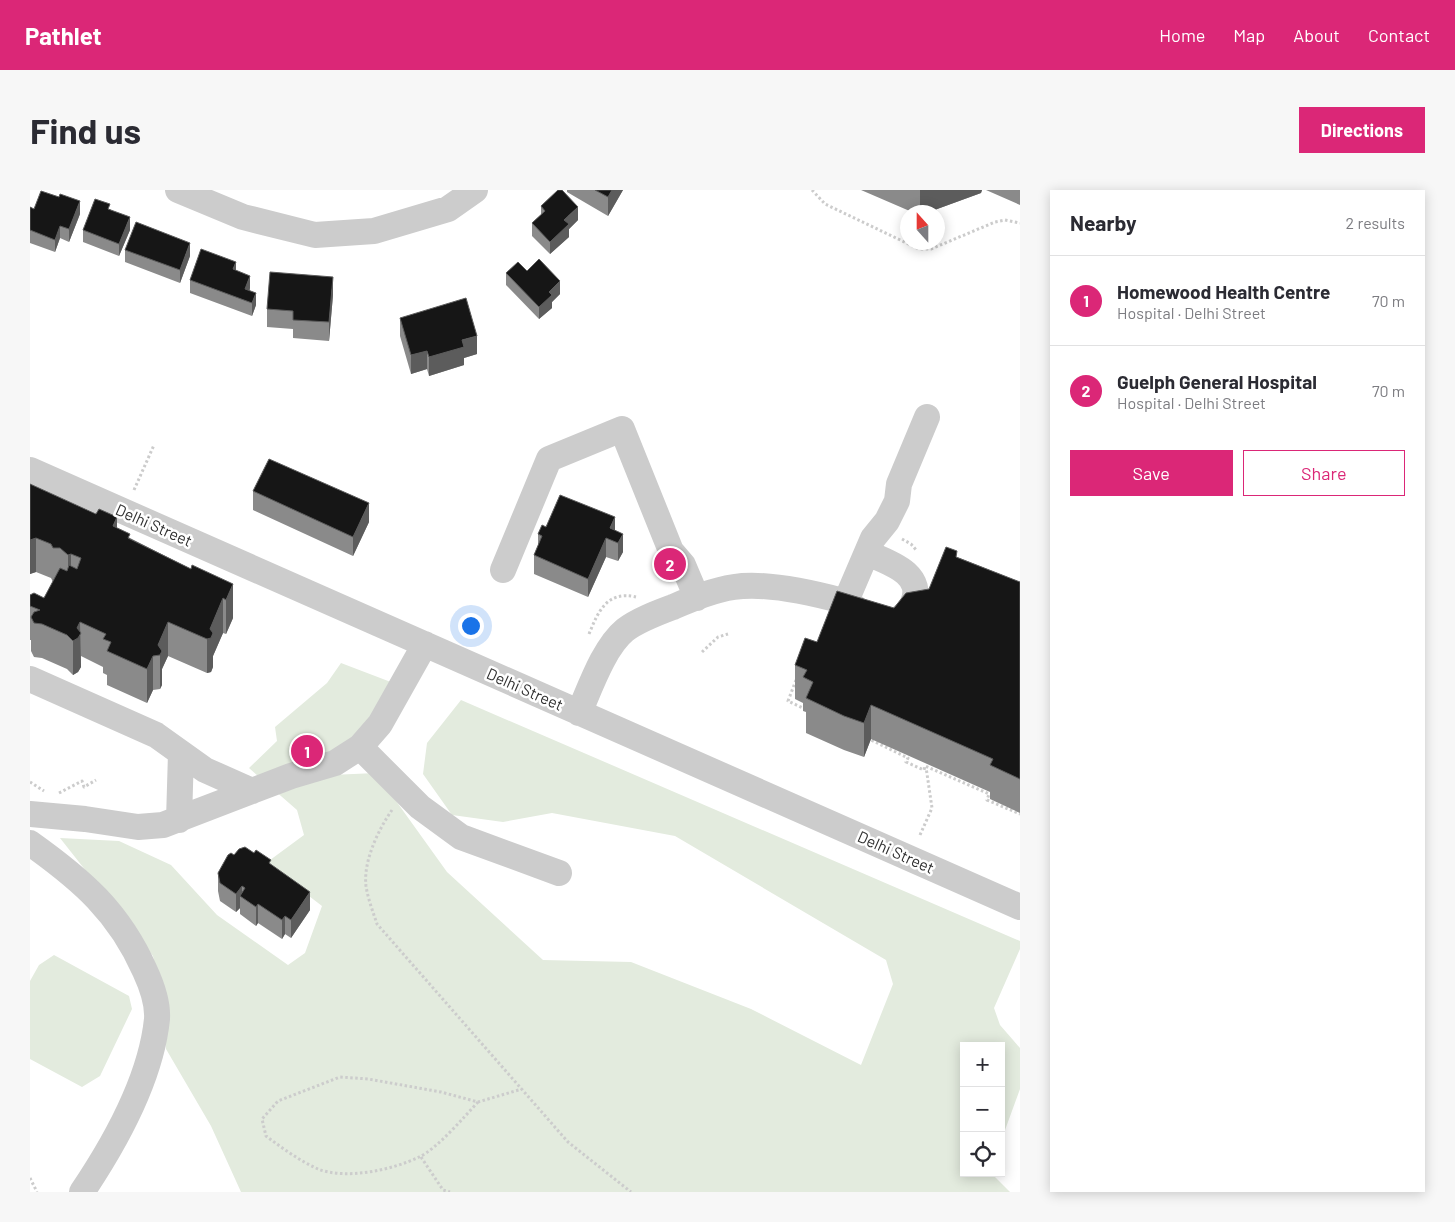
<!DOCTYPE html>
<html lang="en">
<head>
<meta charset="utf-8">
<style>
  body { margin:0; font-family:Barlow,sans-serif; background:#f7f7f7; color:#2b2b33 }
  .controls { position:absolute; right:15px; bottom:15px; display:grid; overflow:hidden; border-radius:0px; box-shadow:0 2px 12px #0003 }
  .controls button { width:45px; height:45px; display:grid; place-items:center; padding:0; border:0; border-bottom:1px solid #e1e1e2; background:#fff; color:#2b2b33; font:25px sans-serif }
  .compass { position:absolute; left:870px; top:15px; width:45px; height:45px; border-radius:50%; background:#fff; box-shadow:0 2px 12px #0003; rotate:339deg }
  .you { position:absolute; left:440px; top:435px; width:18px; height:18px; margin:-12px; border:4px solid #fff; border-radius:50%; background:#1a73e8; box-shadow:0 0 0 8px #1a73e833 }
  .badge { display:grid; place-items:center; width:32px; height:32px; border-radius:50%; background:#db2777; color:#fff; font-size:16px; font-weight:700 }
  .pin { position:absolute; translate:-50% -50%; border:2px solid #fff; box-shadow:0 1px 5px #0006 }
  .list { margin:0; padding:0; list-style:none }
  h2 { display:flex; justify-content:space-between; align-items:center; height:65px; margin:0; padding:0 20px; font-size:21px }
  h2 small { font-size:16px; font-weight:400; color:#7c7c81 }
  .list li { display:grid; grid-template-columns:32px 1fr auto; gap:15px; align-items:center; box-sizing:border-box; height:90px; padding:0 20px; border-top:1px solid #e1e1e2 }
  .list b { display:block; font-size:19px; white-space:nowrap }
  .list p { margin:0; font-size:16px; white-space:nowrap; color:#7c7c81 }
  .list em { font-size:16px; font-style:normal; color:#7c7c81 }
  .actions { display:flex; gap:10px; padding:15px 20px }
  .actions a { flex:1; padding:11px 0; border:1px solid #db2777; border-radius:0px; text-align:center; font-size:18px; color:#db2777 }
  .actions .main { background:#db2777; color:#fff }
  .icon { flex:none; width:28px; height:28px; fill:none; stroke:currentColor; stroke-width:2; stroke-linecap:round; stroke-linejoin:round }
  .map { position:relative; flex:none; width:990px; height:1002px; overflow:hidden; border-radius:0px }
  header { display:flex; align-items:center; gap:30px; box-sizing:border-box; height:70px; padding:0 25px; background:#db2777; color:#fff }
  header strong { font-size:24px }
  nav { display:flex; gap:28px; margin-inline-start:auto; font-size:18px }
  .intro { display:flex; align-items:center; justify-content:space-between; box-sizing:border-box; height:120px; padding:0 30px }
  h1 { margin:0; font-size:35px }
  .button { padding:12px 22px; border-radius:0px; background:#db2777; color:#fff; font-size:18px; font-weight:700 }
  main { display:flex; gap:30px; padding:0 30px }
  aside { flex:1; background:#fff; border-radius:0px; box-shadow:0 2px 12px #0003 }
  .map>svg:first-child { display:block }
  .green { fill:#e3ebde }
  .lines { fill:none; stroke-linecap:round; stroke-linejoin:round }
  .path { stroke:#ccc; stroke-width:3; stroke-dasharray:2.5 2.5; stroke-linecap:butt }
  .minor { stroke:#ccc; stroke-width:26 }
  .wall { fill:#8a8a8a }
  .shaded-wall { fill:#5c5c5c }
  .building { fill:#161616; stroke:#5c5c5c }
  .labels { text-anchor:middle; stroke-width:5; stroke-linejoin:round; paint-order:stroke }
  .street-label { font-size:16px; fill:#2f2f2f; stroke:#fff }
</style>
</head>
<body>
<header>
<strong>Pathlet</strong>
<nav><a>Home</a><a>Map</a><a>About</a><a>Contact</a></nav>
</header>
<div class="intro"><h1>Find us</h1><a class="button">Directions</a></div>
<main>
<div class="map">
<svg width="990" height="1002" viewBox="0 0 990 1002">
  <rect width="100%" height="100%" fill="#fff"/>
  <!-- green -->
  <path class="green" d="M311,473l55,21 -65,91 45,-2 71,99 96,88 88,2 120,47 110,56 32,-81 -7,-24 -211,-124 -123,-23 -49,9 -51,-7 -29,-41 4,-31 34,-43 559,241v8l-26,59 6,17 20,23v41l-19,52v-95h-37v127h27l19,19h-769l-30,-66 -45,-77 -5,-55 -8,-38 -93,-118 59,3 52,24 46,50 71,50 17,-12 17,-47 -56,-43 38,-28 -7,-25 -48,-42 28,-27 -2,-14 52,-44z
    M24,765l75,41 3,13 -32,67 -18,11 -52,-28v-78l9,-16z"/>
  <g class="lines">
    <!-- path -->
    <path class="path" d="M782,0l13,14 94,45h12l64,-27 10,-2 15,3
      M104,300l20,-45
      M872,349l9,5 6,7
      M559,444c9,-22 18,-44 47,-37
      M672,462l16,-15 10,-3
      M766,490l-8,21 19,9
      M837,548l41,20 -2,4 18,8 1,-4 64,28 -2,6 33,14
      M0,592l14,9
      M29,603l23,-12 2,6 12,-7
      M362,620c-14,20 -29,52 -26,76 2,13 7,26 11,38l191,218 63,50
      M890,645l12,-27 -6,-41
      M448,912c-14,15 -41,47 -59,55 -27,13 -73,23 -101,12 -18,-8 -36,-21 -52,-33l-4,-17 16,-18 62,-24 28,2 73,13 37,10 44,-13
      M391,967l22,33 7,2
      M0,988l7,14"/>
    <!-- minor -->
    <path class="minor" d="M148,0l65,27 72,18 59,-4 74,-22 27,-19
      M0,280l990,437
      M844,347l13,-16 10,-20 2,-17 28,-67
      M473,380l46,-111 73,-30 49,122 12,14 14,33
      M816,411l27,-63
      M0,489l126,56 49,35 47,21
      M549,523c11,-25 25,-66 46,-83 13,-10 32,-17 48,-23 19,-8 40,-17 61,-20 31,-5 79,6 109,14 15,3 21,22 38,23 13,1 25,-8 31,-19 15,-31 -24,-43 -45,-52
      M330,557l60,60 41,30 98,36
      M0,624l55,5 53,8 25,-2 128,-49 44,-13 25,-16 20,-23 45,-80
      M149,630l2,-67
      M0,653c52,37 89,69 115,128 6,13 13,33 12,48 -6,59 -42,124 -75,173"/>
  </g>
  <!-- wall -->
  <path class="wall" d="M537,0h56l-15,26 -41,-24z
    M831,0h121l-1,3 -52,19h-17z
    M956,0h34v15z
    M511,16l37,14 -9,9v8l-19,17 -18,-18v-13l9,-8z
    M0,17l4,2 46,5 -11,28 -9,-4 -5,14 -25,-9z
    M80,19l20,21 -11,26 -36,-14v-12z
    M95,60l65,6 -10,27 -55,-21z
    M206,81l14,17v2l6,15 -4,11 -62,-23v-13z
    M497,81l33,23 -8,8v6l-13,11 -33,-34v-12z
    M303,105l-4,46 -36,-3v-9l-26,-2v-18z
    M370,128l77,36 -13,4v7l-35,11 -2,-7 -16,5 -11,-38z
    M0,294l87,44 13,10 61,31 42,15v34l-7,16 -3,-1 -10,23v11l-2,5 -4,1 -39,-17 -6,13v16l-2,4 -7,1 -6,13 -40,-18v-10l-4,-2v-6l-22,-11v11l-3,5 -5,3 -6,-6 -25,-11 -8,-1 -3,-6v-11h-1v-45l14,3 9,-16 -2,-4 -15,-6 -6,2z
    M223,301l116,31 -16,34 -100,-46z
    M516,337l69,3 8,22 -5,9 -12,-4 -18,40 -54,-23v-19l4,-9v-12z
    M927,367l63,25v231l-30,-14v-7l-119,-53 -7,18 -20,-7 -38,-17v-21l-3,-1v-8l-8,-4v-34l22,-23 77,-34 35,-19z
    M204,665l37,10 39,45 -19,28 -6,-4 -3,5 -24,-16 -2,3 -16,-12v-6l-4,4 -16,-11 -2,-10v-18z"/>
  <!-- shaded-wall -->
  <path class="shaded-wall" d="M582,0h11l-15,26v-19z
    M890,0h62l-1,3 -52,19h-9z
    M50,11v13l-11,28v-13z
    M548,17v13l-9,9v8l-19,17v-12l14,-22z
    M100,27v13l-11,26v-12z
    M30,36v12l-5,14v-12z
    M160,53v13l-10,27v-13z
    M206,72v12l-3,-5z
    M220,86v12l-5,13v-12z
    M303,87v18l-4,46v-19z
    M530,91v13l-8,8v6l-13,11v-12l10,-15z
    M226,103v12l-4,11v-13z
    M447,146v18l-13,4v7l-35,11v-19l33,-17z
    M397,161v18l-16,5v-19z
    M339,313v19l-16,34v-19z
    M87,327v34l-4,-25z
    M585,327v19l-5,-8z
    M593,344v18l-5,9v-18z
    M6,348v34l-6,2v-34z
    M576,348v19l-18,40v-18z
    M41,364v34l-3,1v-34z
    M203,394v34l-7,16v-34z
    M193,408v35l-10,23v11l-2,5 -4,1v-34l3,-10z
    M50,432l1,45 -3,5 -5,3v-34l4,-13z
    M138,432v34l-6,13v16l-2,4v-34l-2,-10z
    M123,466v34l-6,13v-34z
    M841,515v34l-7,18v-34z
    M212,696v11l-2,-1v12l-4,4v-18z
    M280,702v18l-19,28v-18z
    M228,714v19l-2,3v-19z
    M255,726v18l-3,5v-19z"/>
  <!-- building -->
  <path class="building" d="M528,0h4l16,17 -14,13 5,4 -19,18 -18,-19 13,-12 -4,-5z
    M565,0h17l-4,7z
    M11,1l18,6 1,-3 20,7 -11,28 -9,-3 -5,14 -25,-10v-23l4,2z
    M65,9l15,5 -2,5 22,8 -11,27 -36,-14z
    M106,32l54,21 -10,27 -55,-20z
    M171,59l35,13 -3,7 17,7 -5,13 11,4 -4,10 -62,-23z
    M509,69l21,22 -11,11 3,3 -13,12 -33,-34 12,-11 9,9z
    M240,82l63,5 -4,45 -36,-2v-9l-26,-2z
    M436,108l11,38 -15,4 2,7 -35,10 -2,-6 -16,4 -11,-37z
    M239,269l100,44 -16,34 -100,-46z
    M0,294l66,30 3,-5 18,8 -4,9 17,8 -2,4 63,31 1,-4 41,19 -7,16 -3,-2 -13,31 3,4 -2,5 -4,1 -39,-17 -10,23 4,6 -2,4 -7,1 -6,13 -40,-18 4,-9 -8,-3 3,-5 -26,-12 -3,6 4,5 -3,5 -5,3 -6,-6 -25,-11 -8,-1 -3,-6 3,-5 6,-2 -10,-4v-11l4,-2 10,5 16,-30 7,3 2,-6 8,4 4,-11 -10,-4 -3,1 -8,-7h-7l-2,-4 -15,-6 -6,2z
    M530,305l55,22 -5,11 13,6 -5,9 -12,-5 -18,41 -54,-24 8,-19 -4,-2 4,-9 4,2z
    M916,357l11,4 -1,6 64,25v197l-30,-14 3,-6 -122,-54 -7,18 -20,-7 -38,-18 7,-16 -10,-5 4,-7 -12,-5 10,-27 12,4 20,-51 57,17 12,-15 23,-4z
    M215,657l9,6 2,-3 15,10 -2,3 41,29 -19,28 -6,-4 -3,4 -24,-16 -2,3 -16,-11 5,-8 -3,-2 -6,8 -16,-11 -2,-10 10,-18 3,-2 3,2 5,-6z"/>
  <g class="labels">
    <!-- street labels -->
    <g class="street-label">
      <text transform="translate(124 335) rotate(24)" y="6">Delhi Street</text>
      <text transform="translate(495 499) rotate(24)" y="6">Delhi Street</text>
      <text transform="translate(866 662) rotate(24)" y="6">Delhi Street</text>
    </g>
  </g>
</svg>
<div class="controls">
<button>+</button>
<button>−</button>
<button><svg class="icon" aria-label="locate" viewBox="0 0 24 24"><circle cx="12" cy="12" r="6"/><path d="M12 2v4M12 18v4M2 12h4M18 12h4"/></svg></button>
</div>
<svg class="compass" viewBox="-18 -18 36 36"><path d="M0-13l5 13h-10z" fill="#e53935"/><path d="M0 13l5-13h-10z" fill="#7c7c81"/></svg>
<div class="you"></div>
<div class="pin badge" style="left:277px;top:561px">1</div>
<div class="pin badge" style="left:640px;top:374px">2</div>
</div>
<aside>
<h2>Nearby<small>2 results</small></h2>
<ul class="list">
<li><span class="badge">1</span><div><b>Homewood Health Centre</b><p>Hospital · Delhi Street</p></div><em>70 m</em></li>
<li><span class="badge">2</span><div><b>Guelph General Hospital</b><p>Hospital · Delhi Street</p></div><em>70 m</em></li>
</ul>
<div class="actions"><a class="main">Save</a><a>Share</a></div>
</aside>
</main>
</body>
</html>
